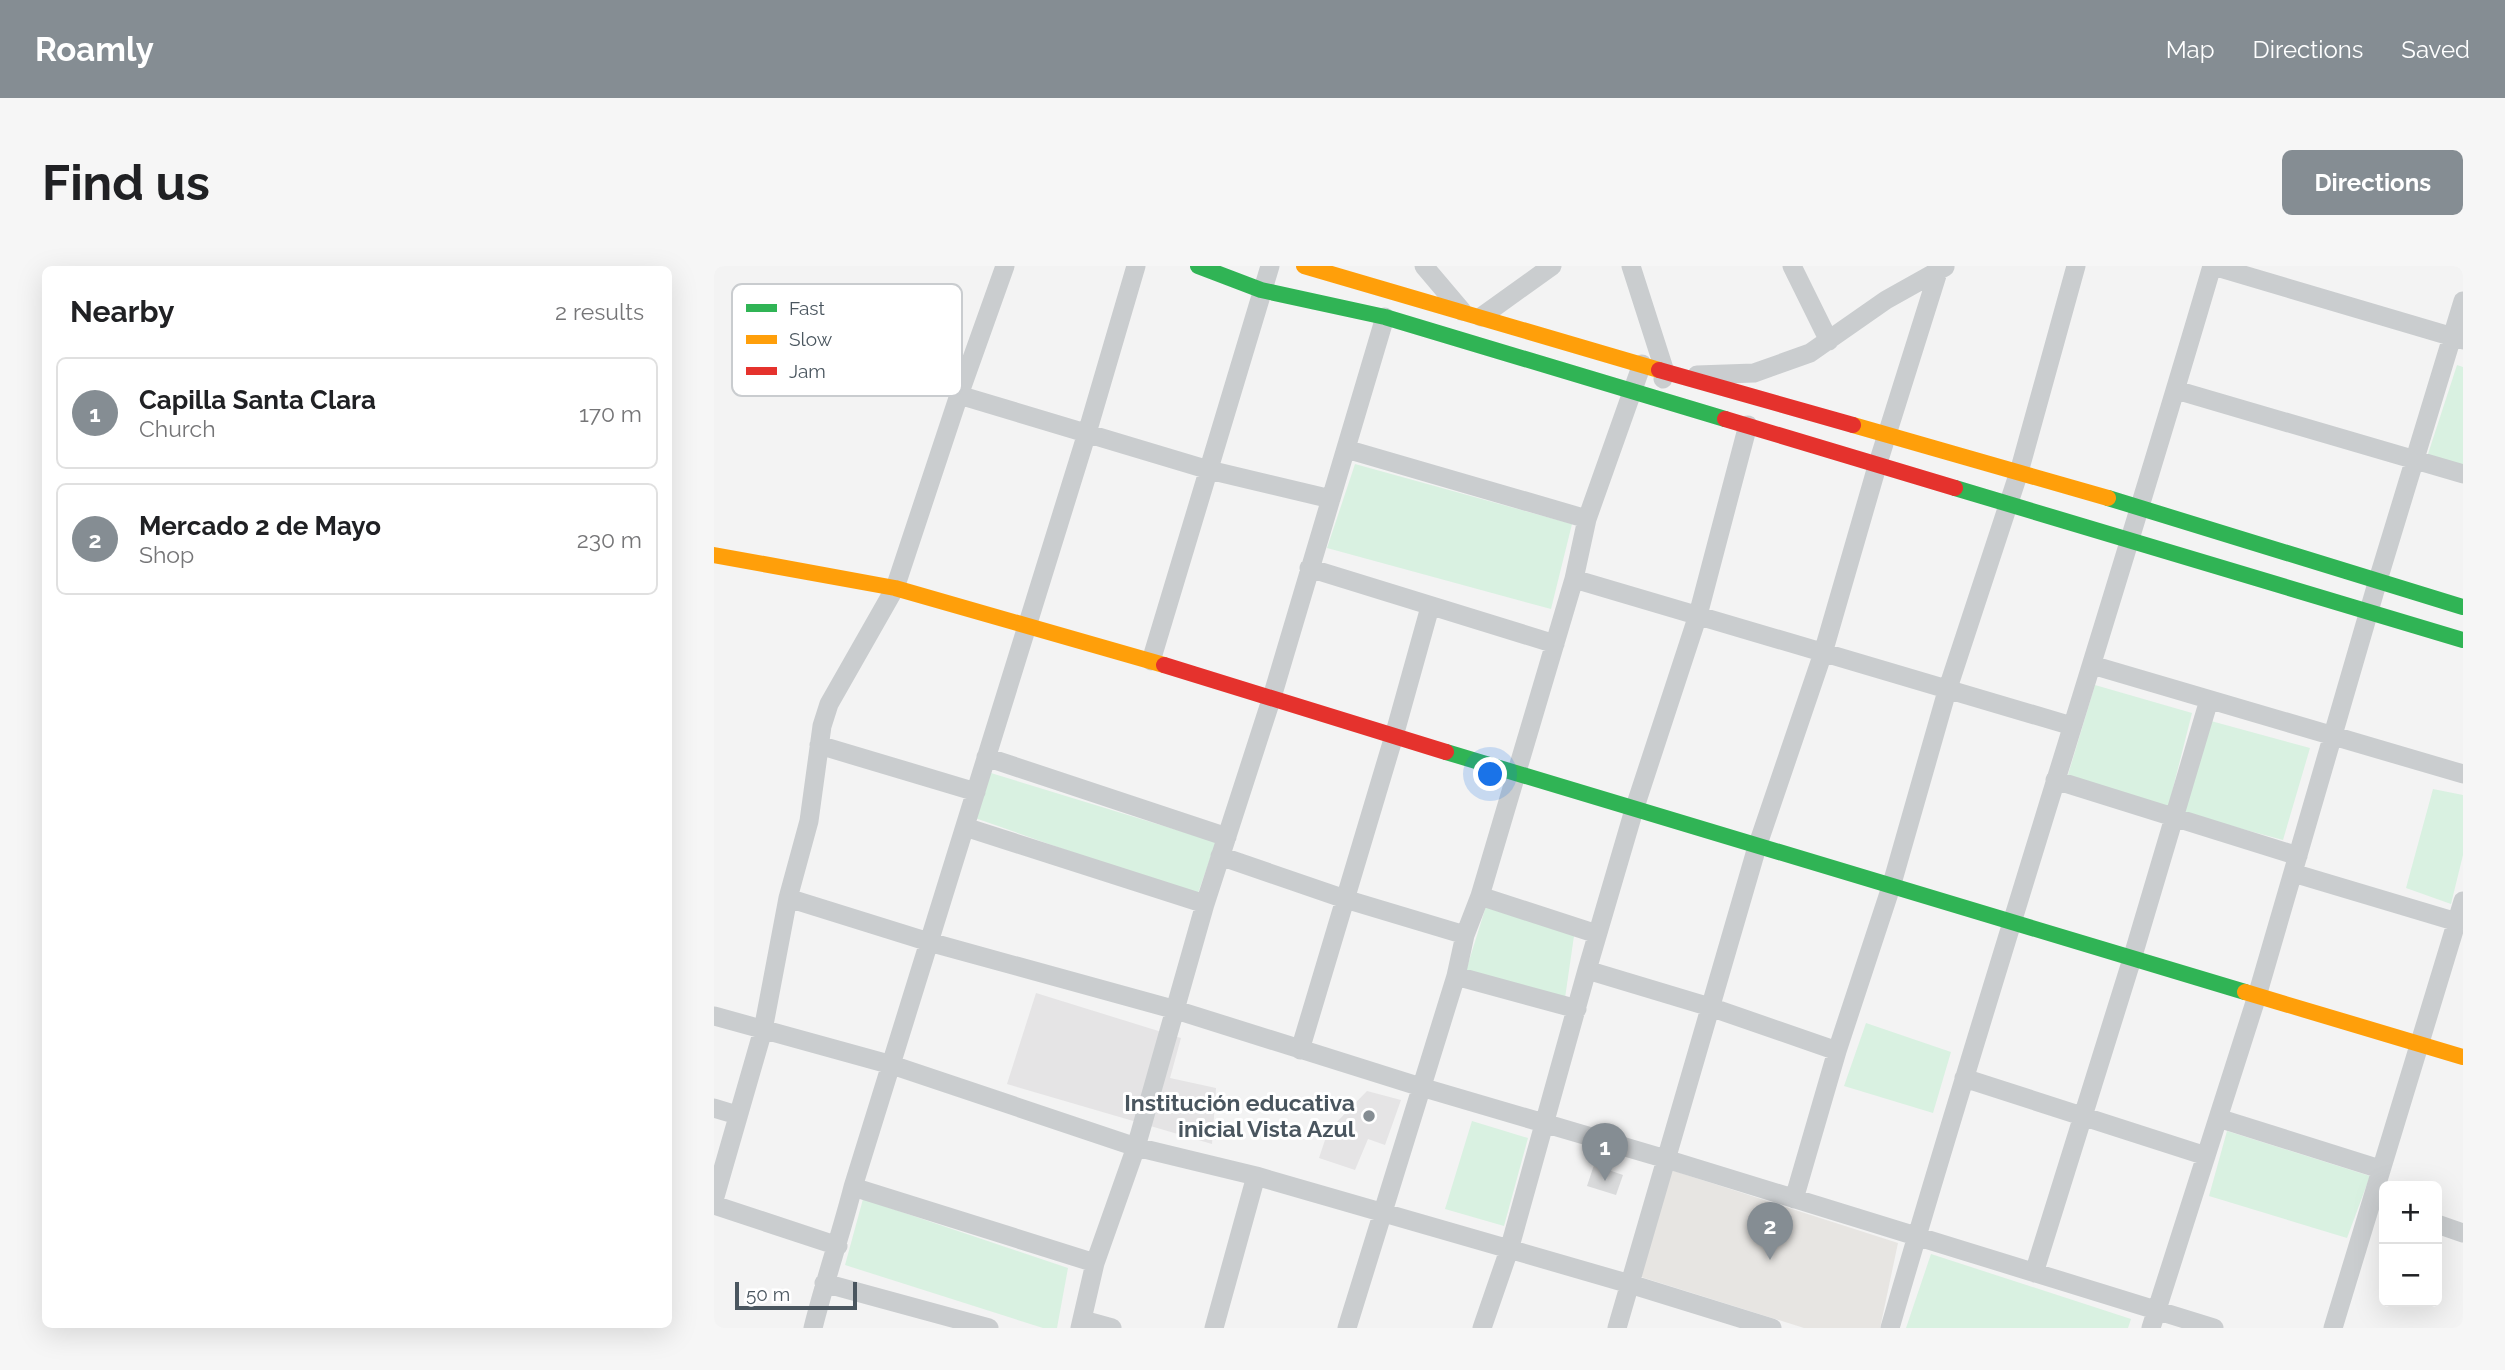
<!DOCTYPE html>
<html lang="en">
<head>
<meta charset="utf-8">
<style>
  body { margin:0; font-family:Raleway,sans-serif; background:#f6f6f6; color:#202124 }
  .controls { position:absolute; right:21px; bottom:21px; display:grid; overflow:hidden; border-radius:10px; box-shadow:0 7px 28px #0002 }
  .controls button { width:63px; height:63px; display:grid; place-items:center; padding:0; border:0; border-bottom:2px solid #e0e0e0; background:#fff; color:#202124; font:35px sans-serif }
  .scale { position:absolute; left:21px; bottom:18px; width:122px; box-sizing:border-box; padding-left:7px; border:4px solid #4a565f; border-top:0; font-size:19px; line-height:24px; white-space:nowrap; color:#4a565f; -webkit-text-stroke:5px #fff; paint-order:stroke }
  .you { position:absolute; left:777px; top:509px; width:24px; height:24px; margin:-18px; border:5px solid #fff; border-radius:50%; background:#1a73e8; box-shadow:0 0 0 10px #1a73e833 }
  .badge { display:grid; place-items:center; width:46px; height:46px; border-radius:50%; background:#858d93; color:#fff; font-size:23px; font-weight:700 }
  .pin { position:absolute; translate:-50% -58px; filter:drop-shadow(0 2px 4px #0008) }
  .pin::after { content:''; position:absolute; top:37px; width:24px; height:21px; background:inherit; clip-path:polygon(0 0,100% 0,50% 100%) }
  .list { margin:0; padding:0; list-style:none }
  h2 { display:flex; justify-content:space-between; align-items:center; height:91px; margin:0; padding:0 28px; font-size:30px }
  h2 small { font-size:23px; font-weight:400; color:#757577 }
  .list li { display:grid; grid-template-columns:46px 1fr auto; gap:21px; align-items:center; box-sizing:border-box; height:112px; margin:0 14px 14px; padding:0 14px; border:2px solid #e0e0e0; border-radius:10px }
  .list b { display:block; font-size:26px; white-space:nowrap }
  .list p { margin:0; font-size:23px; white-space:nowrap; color:#757577 }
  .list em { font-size:23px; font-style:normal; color:#757577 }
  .map { position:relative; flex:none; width:1749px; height:1062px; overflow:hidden; border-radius:10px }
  header { display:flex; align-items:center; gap:42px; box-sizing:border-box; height:98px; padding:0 35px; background:#858d93; color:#fff }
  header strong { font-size:33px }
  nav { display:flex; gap:38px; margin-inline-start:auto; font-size:24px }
  .intro { display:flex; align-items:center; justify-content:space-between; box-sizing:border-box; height:168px; padding:0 42px }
  h1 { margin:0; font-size:49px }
  .button { padding:18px 32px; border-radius:10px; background:#858d93; color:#fff; font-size:24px; font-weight:700 }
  main { display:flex; gap:42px; padding:0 42px }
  aside { flex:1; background:#fff; border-radius:10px; box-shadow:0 7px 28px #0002 }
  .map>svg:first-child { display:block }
  .commercial { fill:#e7e5e2 }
  .education { fill:#e5e4e5 }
  .green { fill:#d9f1e1 }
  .building { fill:#d9dadb }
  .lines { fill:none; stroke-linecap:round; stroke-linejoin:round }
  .street { stroke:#cacdcf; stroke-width:19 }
  .fast { stroke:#30b455; stroke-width:16 }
  .slow { stroke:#ff9f0a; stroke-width:16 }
  .jam { stroke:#e5322d; stroke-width:16 }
  .poi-dot { fill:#858d93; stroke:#fff; stroke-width:2.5 }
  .labels { text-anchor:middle; stroke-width:6; stroke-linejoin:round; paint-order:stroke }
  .poi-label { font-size:23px; font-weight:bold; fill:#4a565f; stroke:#fff; text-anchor:end }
  .key { fill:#fff; stroke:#c9cccf; stroke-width:2 }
  .key-label { font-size:19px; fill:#4a565f }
</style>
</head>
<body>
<header>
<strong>Roamly</strong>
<nav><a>Map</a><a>Directions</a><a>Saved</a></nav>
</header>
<div class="intro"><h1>Find us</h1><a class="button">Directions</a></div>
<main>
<aside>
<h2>Nearby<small>2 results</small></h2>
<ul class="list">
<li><span class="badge">1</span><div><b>Capilla Santa Clara</b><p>Church</p></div><em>170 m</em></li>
<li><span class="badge">2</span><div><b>Mercado 2 de Mayo</b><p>Shop</p></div><em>230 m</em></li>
</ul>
</aside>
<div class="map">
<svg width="1749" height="1062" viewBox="0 0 1749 1062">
  <rect width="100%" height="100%" fill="#f3f3f3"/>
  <!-- commercial -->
  <path class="commercial" d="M957,904l227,73 -18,85h-76l-163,-51z"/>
  <!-- education -->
  <path class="education" d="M322,727l145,45 -11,40 46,10 -4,56 -205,-60z
    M653,825l34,9 -16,45 -17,-6 -13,31 -36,-12 9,-27z"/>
  <!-- green -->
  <path class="green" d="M1743,99l6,2v100l-36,-10z
    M641,198l217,60 -21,85 -224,-61z
    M1381,419l97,28 -24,95 -101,-30z
    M1497,455l99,27 -27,92 -100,-27z
    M277,507l225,69 -19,54 -222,-78z
    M1719,523l30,6v60l-12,49 -45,-16z
    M773,637l88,26 -10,69 -101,-21z
    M1152,757l85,29 -18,61 -89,-27z
    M758,855l56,17 -24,88 -59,-17z
    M1513,865l143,45 -23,62 -138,-42z
    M149,933l205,69 -11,60h-14l-198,-63z
    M1217,988l200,65 -3,9h-222z"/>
  <!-- building -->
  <path class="building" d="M880,899l29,10 -7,20 -29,-9z"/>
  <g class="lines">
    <!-- street -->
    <path class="street" d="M710,0l38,45
      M917,0l34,106 -2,7
      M1078,0l37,75
      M1499,0l250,74
      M767,51l71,-51
      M983,109l57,-2 56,-20 76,-53 59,-33
      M1462,124l287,84
      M245,129l250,75 122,29
      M632,183l241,70
      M595,302l246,76
      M860,313l498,147
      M437,395l119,-395
      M1378,399l371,109
      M105,479l157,47
      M272,491l241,80
      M1341,514l243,76
      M251,561l240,77
      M506,590l125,43 120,36
      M1579,607l164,49
      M766,630l117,38
      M74,632l141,44 247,68 245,77 245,72 548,169
      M873,704l123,37 127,44
      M742,710l121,33
      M0,750l178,49 244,82 120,29 374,108 142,44
      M586,784l94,-314 36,-129
      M1250,812l242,78
      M0,842l23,7
      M1504,852l162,51
      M139,921l242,76
      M1080,933l43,-148 54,-164 56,-196 72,-219 57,-206
      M0,934l49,-170 25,-132 21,-77 13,-95 7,-22 66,-116 64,-193 46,-129
      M0,939l124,41
      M1723,958l26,9
      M1320,1007l98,-314 77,-259
      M110,1017l165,45
      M369,1054l29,8
      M99,1062c12,-48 28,-94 40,-141l234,-754 49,-167
      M366,1062l15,-65 41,-116 69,-243 67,-207 113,-380
      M500,1062l42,-152
      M633,1062l109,-352 9,-41 15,-39 94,-317 13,-60 55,-155
      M768,1062l27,-78 78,-280 47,-160 64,-195 50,-190
      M903,1062l140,-481 66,-194 55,-190 61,-194
      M1176,1062c103,-355 218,-707 322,-1062
      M1437,1062l106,-332 121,-416 85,-279
      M1619,1062l130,-427"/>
    <!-- fast -->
    <path class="fast" d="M484,0l63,24 124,27 340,102
      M1241,222l508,152
      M1394,232l355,109
      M732,486l799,240"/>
    <!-- slow -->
    <path class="slow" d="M590,0l355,104
      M1139,159l255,73
      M0,289l181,33 269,77
      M1531,726l218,65"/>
    <!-- jam -->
    <path class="jam" d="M945,104l194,55
      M1011,153l230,69
      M450,399l282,87"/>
  </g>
  <!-- markers -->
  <circle class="poi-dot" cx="655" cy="850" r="7"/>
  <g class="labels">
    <!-- poi labels -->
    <g class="poi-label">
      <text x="641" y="845">Institución educativa<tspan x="641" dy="26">inicial Vista Azul</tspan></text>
    </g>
  </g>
  <!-- legend -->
  <rect x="18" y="18" width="230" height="112" rx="10" class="key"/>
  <rect x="32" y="38" width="31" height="8" fill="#30b455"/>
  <rect x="32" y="69" width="31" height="9" fill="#ff9f0a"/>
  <rect x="32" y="101" width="31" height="8" fill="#e5322d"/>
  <g class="key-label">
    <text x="75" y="49">Fast</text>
    <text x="75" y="80">Slow</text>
    <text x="75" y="112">Jam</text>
  </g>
</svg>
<div class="controls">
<button>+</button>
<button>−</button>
</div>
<div class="scale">50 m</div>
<div class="you"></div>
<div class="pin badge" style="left:891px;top:915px">1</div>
<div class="pin badge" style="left:1056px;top:994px">2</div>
</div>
</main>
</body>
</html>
